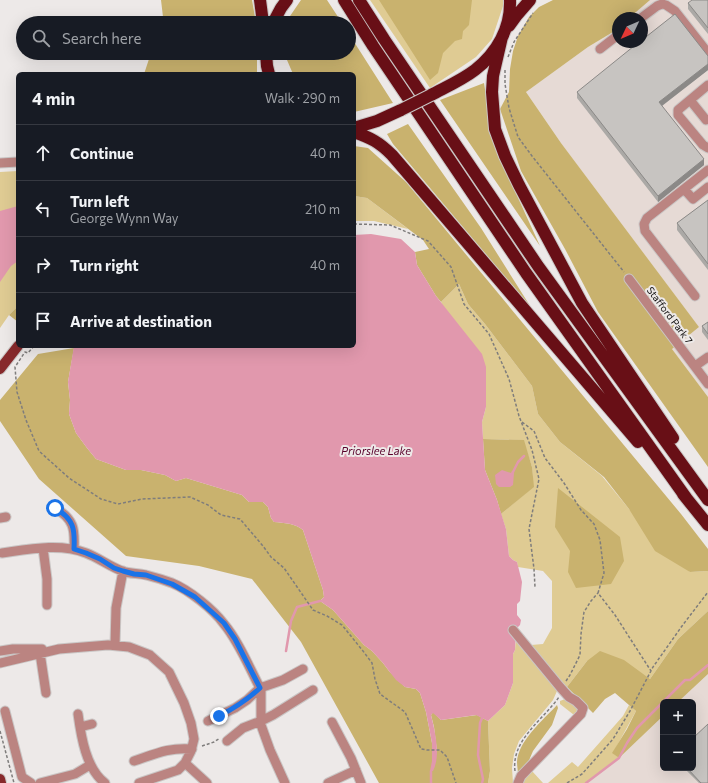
<!DOCTYPE html>
<html lang="en">
<head>
<meta charset="utf-8">
<style>
  body { margin:0; font-family:Commissioner,sans-serif; background:#20242c; color:#f1f3f6 }
  .controls { position:absolute; right:12px; bottom:12px; display:grid; overflow:hidden; border-radius:6px; box-shadow:0 4px 16px #0002 }
  .controls button { width:36px; height:36px; display:grid; place-items:center; padding:0; border:0; border-bottom:1px solid #363941; background:#171b24; color:#f1f3f6; font:20px sans-serif }
  .compass { position:absolute; left:612px; top:12px; width:36px; height:36px; border-radius:50%; background:#171b24; box-shadow:0 4px 16px #0002; rotate:226deg }
  .stop { position:absolute; width:12px; height:12px; margin:-9px; border:3px solid #1a73e8; border-radius:50%; background:#fff }
  .stop.end { background:#1a73e8; border-color:#fff; box-shadow:0 1px 4px #0008 }
  .list { margin:0; padding:0; list-style:none }
  h2 { display:flex; justify-content:space-between; align-items:center; height:52px; margin:0; padding:0 16px; font-size:17px }
  h2 small { font-size:13px; font-weight:400; color:#9ea1a6 }
  .list li { display:grid; grid-template-columns:26px 1fr auto; gap:12px; align-items:center; box-sizing:border-box; height:56px; padding:0 16px; border-top:1px solid #363941 }
  .list b { display:block; font-size:15px; white-space:nowrap }
  .list p { margin:0; font-size:13px; white-space:nowrap; color:#9ea1a6 }
  .list em { font-size:13px; font-style:normal; color:#9ea1a6 }
  .icon { flex:none; width:22px; height:22px; fill:none; stroke:currentColor; stroke-width:2; stroke-linecap:round; stroke-linejoin:round }
  .map { position:relative; flex:none; width:708px; height:783px; overflow:hidden }
  .search { position:absolute; background:#171b24; box-shadow:0 4px 16px #0002; left:16px; top:16px; width:340px; height:44px; display:flex; align-items:center; gap:10px; box-sizing:border-box; padding:0 14px; border-radius:22px; color:#9ea1a6; font-size:15px }
  .panel { position:absolute; background:#171b24; box-shadow:0 4px 16px #0002; left:16px; top:72px; width:340px; height:276px; border-radius:6px }
  .map>svg:first-child { display:block }
  .built { fill:#e6dad5 }
  .green { fill:#dfcb93 }
  .forest { fill:#c9b26e }
  .water { fill:#e198ad }
  .lines { fill:none; stroke-linecap:round; stroke-linejoin:round }
  .stream { stroke:#e198ad; stroke-width:2.5 }
  .minor-casing { stroke:#cac6c5; stroke-width:11 }
  .major-casing { stroke:#cac6c5; stroke-width:12 }
  .highway-casing { stroke:#cac6c5; stroke-width:14 }
  .path { stroke:#7f7d7c; stroke-width:1.5; stroke-dasharray:3 2; stroke-linecap:butt }
  .minor { stroke:#bb8481; stroke-width:9 }
  .major { stroke:#87292b; stroke-width:10 }
  .highway { stroke:#680f16; stroke-width:12 }
  .highway-bridge-casing { stroke:#cac6c5; stroke-width:14; stroke-linecap:butt }
  .highway-bridge { stroke:#680f16; stroke-width:12 }
  .wall { fill:#aba9a6 }
  .shaded-wall { fill:#8b8987 }
  .building { fill:#c7c4c1; stroke:#8b8987 }
  .route { stroke:#1a73e8; stroke-width:5 }
  .labels { text-anchor:middle; stroke-width:4; stroke-linejoin:round; paint-order:stroke }
  .street-label { font-size:10px; fill:#11100f; stroke:#ede9e8 }
  .water-label { font-size:11px; font-style:italic; fill:#58002a; stroke:#ede9e8 }
</style>
</head>
<body>
<div class="map">
<svg width="708" height="783" viewBox="0 0 708 783">
  <rect width="100%" height="100%" fill="#ede9e8"/>
  <!-- built -->
  <path class="built" d="M649,0h59v397l-36,-48 27,-22 -138,-184 -35,-51 62,-45 25,-15 5,-4v14h24v-24h-13z
    M708,674v109h-124l35,-25 44,-42v52h30v-66h-15z"/>
  <!-- green -->
  <path class="green" d="M370,0h133l1,3 -12,36 -16,18 -46,31z
    M18,171v135l-9,9 -9,13v-156z
    M354,196l13,2 41,31 -34,-8h-20z
    M459,284l9,20 17,20 47,62 6,28 22,28 42,34 27,33 61,63 18,-1v40l-30,28 -28,40 -7,-4 -56,-14 -20,26 -7,-5 -29,-37 12,-1 9,-16v-47l-9,-10 -25,-4 -1,-5 -4,-2 -4,-4 -3,-27 -5,-15 32,-27 -1,-20 -9,-27 -40,-1 -1,-17 4,-15 -45,-105z
    M516,638l35,42 6,11 -4,9 -34,41 -5,13 -2,14 1,15h-25l2,-12 -2,-50 17,-16 8,-22v-29l2,-4z
    M565,699h4l10,11 -5,5 -14,-11v-3z
    M629,705l7,6 -23,42 6,5 -33,25h-38l24,-21 6,5 45,-51z
    M532,771l11,12h-21z"/>
  <!-- forest -->
  <path class="forest" d="M161,0h91l4,23h-95l2,-6z
    M301,0h26l15,23h-55l1,-4z
    M379,0h93l-3,25 -6,6 -1,8 -7,2 -12,12 -5,20 -8,7z
    M553,0h97l-21,18h-11v10l-5,4 -25,15 -62,45 35,51 138,184 -27,22 36,48v70l-110,-155 -33,-63 -44,-78 -21,-62 9,-17 1,-23 3,-18 5,-15 11,-19 10,-10z
    M349,34l44,69 -39,9v-38h-61l-9,-21h65z
    M151,53h106v21h-113z
    M484,83l8,51 7,22 41,90 -100,-146z
    M408,124l73,104 51,81 -139,-165 -6,-10z
    M354,146l14,2 38,34 275,332 27,35v22l-18,1 -35,-21 -26,-42 -25,-32 -44,-35 -22,-28 -6,-28 -47,-62 -17,-20 -9,-20 -18,18 -5,-6 -19,-31 -2,-13 14,-3 -6,-9 -56,-42 -13,-2z
    M18,306v16l-9,-7z
    M74,348l-6,34 2,18 -1,14 7,19 11,15 9,11 30,11h15l24,5 11,6 10,-3 56,17 7,7h14l5,5 3,11 3,4c10,1 21,1 29,8l20,60 1,7 -4,4 13,9 31,35 8,6 11,12 6,8 16,16 11,2 4,4 6,19 6,31v18l5,-10 -3,-24 -3,-12 2,-3 8,8 36,-5 11,6 2,50 -2,12h-109l-78,-141 -49,-63 -53,-13 -73,-10 -87,-77 -39,-58v-21l38,-46z
    M483,439l41,1 8,27 2,20 -33,27 -4,-14 -12,-30z
    M558,488l62,49 4,24 -13,23 -35,4 -8,-16 2,-21 -15,-24z
    M708,611v63l-30,28h-15v14l-44,42 -7,-5 15,-24 9,-18 -21,-18 -10,6 -12,14 -26,-26 20,-26 13,-10 24,9 26,19 28,-40z
    M557,705l1,3 -6,17 -19,26 -6,14 -9,10c0,-4 -1,-9 -1,-13 1,-21 26,-42 40,-57z"/>
  <!-- water -->
  <path class="water" d="M18,206v55l-7,5 -11,16v-71z
    M371,234l30,5 14,13 2,13 19,31 46,58 4,13v40l-4,15 3,48 12,30 9,29 3,27 4,4 4,2 5,20 -2,19 -3,3v11l4,5 -1,5 -4,4 -1,21 -2,4v29l-8,22 -17,16 -12,-6 -35,5 -8,-7 -2,2c4,17 10,40 2,56h-3l2,-10v-18l-6,-31 -6,-19 -4,-4 -11,-2 -9,-7 -7,-9 -6,-8 -11,-12 -8,-6 -31,-35 -13,-9 4,-4 -1,-7 -20,-60c-8,-7 -19,-7 -29,-8l-3,-4 -3,-11 -5,-5h-14l-7,-7 -56,-17 -10,3 -11,-6 -24,-5h-15l-30,-11 -9,-11 -11,-15 -7,-19 1,-14 -2,-18 6,-36h280v-111z
    M502,470l9,3 1,-2 2,2 -1,12 -3,2h-11l-3,-3 -1,-9z"/>
  <g class="lines">
    <!-- stream -->
    <path class="stream" d="M513,472l5,-10 6,-6
      M286,651l5,-30 6,-14 23,-6
      M663,702l22,-22h5l18,-15
      M482,718l-2,5 -2,32 5,24 -1,4
      M431,783v-12
      M586,783l33,-25 8,-15 10,-15 26,-26"/>
    <defs>
      <path id="minor" d="M641,18l16,-12 5,-2 4,1 9,6 33,42
        M600,49l18,-14
        M708,85l-30,25v5l25,30 5,3
        M690,100l16,20
        M0,163l18,-1
        M684,189l9,10 15,-12
        M629,279l79,105
        M695,296l-50,-65 -1,-7 3,-6 61,-48
        M695,366l13,-9
        M55,508c19,11 20,21 19,41
        M0,518l6,-1
        M43,548l4,31v26
        M2,553c28,-4 58,-10 84,0 13,5 23,13 36,18 8,3 15,2 24,4 8,2 18,5 26,8 17,7 41,26 52,41 15,18 25,43 36,64l1,2v35l9,25 15,33
        M513,630l47,57 9,10 7,4 7,7 -2,6 -60,62 -3,7
        M115,645l1,-37 7,-37
        M0,651l13,-2h29
        M40,653l6,40
        M0,663l59,-14 49,-4 21,2 21,8 19,17 15,31 7,20 3,16 -3,12 -6,12 -7,7 -39,13
        M5,711l17,66 9,6
        M78,714c3,22 8,55 27,69
        M208,721l27,-13 12,-8 13,-12 23,-8 20,-11
        M332,722l19,36 10,25
        M80,727l12,-3
        M227,741l16,-13 18,-7 12,-6 40,-25
        M134,761c21,-7 35,-14 58,-12
        M185,763l22,20
        M40,783l35,-9 15,-9
        M328,783l28,-13"/>
      <path id="major" d="M0,369l18,-23
        M0,779l1,4"/>
      <path id="highway" d="M260,0l3,23
        M344,0l29,46 153,227 161,226
        M359,0l25,39 154,227 170,234
        M273,23l8,-15 6,-8
        M509,26l8,-11 13,-15
        M502,37l-9,39 -1,16 3,37 10,27 14,29 63,118 91,135
        M266,53l1,13 2,8
        M431,95c15,-8 31,-15 44,-25 22,-17 36,-42 35,-70
        M354,128l23,-7 24,-11
        M354,132c17,6 25,10 38,23l246,287
        M683,494l25,31"/>
    </defs>
    <!-- minor casing -->
    <use href="#minor" class="minor-casing"/>
    <!-- major casing -->
    <use href="#major" class="major-casing"/>
    <!-- highway casing -->
    <use href="#highway" class="highway-casing"/>
    <!-- path -->
    <path class="path" d="M508,57l6,-15 19,-29
      M505,70v14l4,24 9,29 14,19 92,116
      M354,224l36,1 38,16 23,26 13,37 25,30 20,45 10,37 13,34 7,29 -10,50 5,40 1,18
      M34,346l-6,7 -3,-1 -10,15 2,25 9,28 13,31 30,27 32,21 17,5 24,-5 48,-2 18,8 13,10 19,4 23,27 8,11 13,11 29,42 14,6 15,9 21,26 9,12 3,16 5,15 25,18 16,37 6,1h13l7,7 9,26
      M522,422l12,9 11,27 19,25 17,27 13,14 6,16 4,33 -6,20 17,22 36,56
      M566,681l4,-6 10,-20 1,-21 3,-22 7,-11 7,-8
      M0,731l14,52
      M202,746l12,-4 6,-4
      M515,771c-4,-31 28,-51 44,-74
      M567,783l15,-9 31,-35 17,-28 23,-44 29,-41 26,-34"/>
    <!-- minor -->
    <use href="#minor" class="minor"/>
    <!-- major -->
    <use href="#major" class="major"/>
    <!-- highway -->
    <use href="#highway" class="highway"/>
    <defs>
      <path id="highway-bridge" d="M401,110l30,-15"/>
    </defs>
    <!-- highway-bridge casing -->
    <use href="#highway-bridge" class="highway-bridge-casing"/>
    <!-- highway-bridge -->
    <use href="#highway-bridge" class="highway-bridge"/>
  </g>
  <!-- wall -->
  <path class="wall" d="M708,0v34l-20,-25v-6z
    M708,56v14l-46,36 42,59 -46,37 -81,-104v-6z
    M708,200v70l-31,-40v-7z
    M708,322v18l-6,-8v-6z
    M684,768h9l15,15h-9z"/>
  <!-- shaded-wall -->
  <path class="shaded-wall" d="M708,64v6l-49,38v-6z
    M704,159v6l-46,37v-6z"/>
  <!-- building -->
  <path class="building" d="M692,0h16v28l-20,-25z
    M675,14l33,42v8l-49,38 45,57 -46,37 -81,-104 62,-50h3v-2z
    M708,200v64l-31,-41z
    M708,322v12l-6,-8z
    M708,724v59h-7l-14,-15h6v-30z"/>
  <g class="lines">
    <!-- route -->
    <path class="route" d="M55,508c19,11 20,21 19,41l12,4 14,6 14,9 9,3 11,3 12,1 26,9 23,13 29,26 11,16 25,49c-13,12 -25,20 -41,28"/>
  </g>
  <g class="labels">
    <!-- street labels -->
    <g class="street-label">
      <text transform="translate(670 315) rotate(53)" y="4">Stafford Park 7</text>
    </g>
    <!-- water labels -->
    <g class="water-label">
      <text x="376" y="455">Priorslee Lake</text>
    </g>
  </g>
</svg>
<div class="controls">
<button>+</button>
<button>−</button>
</div>
<svg class="compass" viewBox="-18 -18 36 36"><path d="M0-13l5 13h-10z" fill="#e53935"/><path d="M0 13l5-13h-10z" fill="#9ea1a6"/></svg>
<div class="stop" style="left:55px;top:508px"></div>
<div class="stop end" style="left:219px;top:716px"></div>
<div class="search"><svg class="icon" aria-label="search" viewBox="0 0 24 24"><circle cx="10" cy="10" r="6"/><path d="M15 15l6 6"/></svg>Search here</div>
<section class="panel">
<h2>4 min<small>Walk · 290 m</small></h2>
<ul class="list">
<li><svg class="icon" aria-label="ahead" viewBox="0 0 24 24"><path d="M12 20V5M6 11l6-6 6 6"/></svg><div><b>Continue</b></div><em>40 m</em></li>
<li><svg class="icon" aria-label="left" viewBox="0 0 24 24"><path d="M17 20v-9H6M10 6l-5 5 5 5"/></svg><div><b>Turn left</b><p>George Wynn Way</p></div><em>210 m</em></li>
<li><svg class="icon" aria-label="right" viewBox="0 0 24 24"><path d="M7 20v-9h11M14 6l5 5-5 5"/></svg><div><b>Turn right</b></div><em>40 m</em></li>
<li><svg class="icon" aria-label="arrive" viewBox="0 0 24 24"><path d="M6 21V4h12l-3 4 3 4H6"/></svg><div><b>Arrive at destination</b></div></li>
</ul>
</section>
</div>
</body>
</html>
